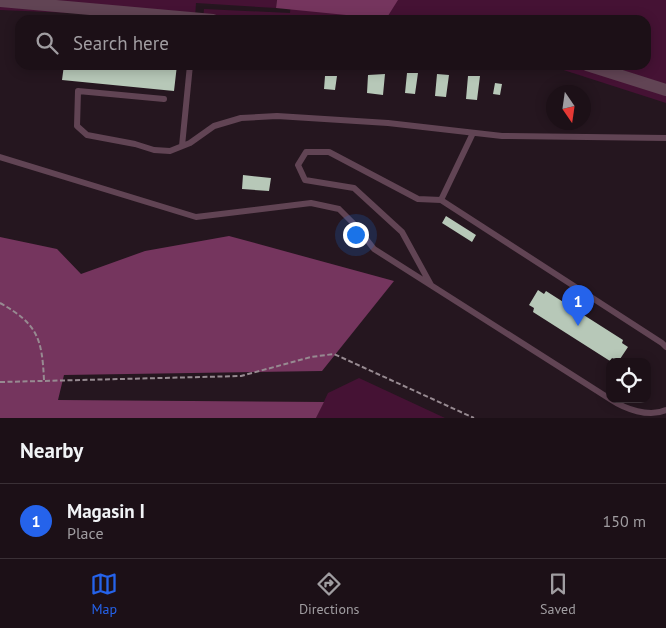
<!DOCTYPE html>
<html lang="en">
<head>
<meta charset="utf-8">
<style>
  body { margin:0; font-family:"PT Sans",sans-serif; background:#251920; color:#f1f3f6 }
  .controls { position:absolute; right:15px; bottom:15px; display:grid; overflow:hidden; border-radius:10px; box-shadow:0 2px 12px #0003 }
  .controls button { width:45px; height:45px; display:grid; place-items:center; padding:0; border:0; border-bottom:1px solid #3a3036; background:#1c1017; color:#f1f3f6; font:25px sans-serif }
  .compass { position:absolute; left:546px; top:85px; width:45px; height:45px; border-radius:50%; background:#1c1017; box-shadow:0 2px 12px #0003; rotate:167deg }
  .you { position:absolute; left:355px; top:234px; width:18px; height:18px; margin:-12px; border:4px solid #fff; border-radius:50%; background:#1a73e8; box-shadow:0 0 0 8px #1a73e833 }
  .badge { display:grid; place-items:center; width:32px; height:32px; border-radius:50%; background:#2563eb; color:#fff; font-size:16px; font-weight:700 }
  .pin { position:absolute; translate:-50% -41px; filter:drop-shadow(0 1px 2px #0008) }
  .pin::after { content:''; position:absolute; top:26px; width:18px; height:15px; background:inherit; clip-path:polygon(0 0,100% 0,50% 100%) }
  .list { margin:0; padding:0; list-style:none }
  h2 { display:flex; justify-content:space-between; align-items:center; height:65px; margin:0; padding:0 20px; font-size:21px }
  h2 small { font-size:16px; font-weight:400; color:#a09da1 }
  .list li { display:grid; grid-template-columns:32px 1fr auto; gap:15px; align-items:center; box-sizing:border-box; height:75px; padding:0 20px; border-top:1px solid #3a3036 }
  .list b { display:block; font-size:19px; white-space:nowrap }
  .list p { margin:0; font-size:16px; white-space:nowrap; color:#a09da1 }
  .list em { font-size:16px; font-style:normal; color:#a09da1 }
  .icon { flex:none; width:28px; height:28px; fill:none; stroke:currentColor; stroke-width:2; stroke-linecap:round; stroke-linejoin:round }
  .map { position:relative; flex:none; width:666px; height:418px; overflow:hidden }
  .search { position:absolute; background:#1c1017; box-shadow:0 2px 12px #0003; left:15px; right:15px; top:15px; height:55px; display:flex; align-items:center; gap:12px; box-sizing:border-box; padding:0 18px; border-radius:15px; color:#a09da1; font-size:19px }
  .sheet { height:140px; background:#1c1017 }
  nav { display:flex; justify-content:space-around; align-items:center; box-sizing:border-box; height:70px; border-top:1px solid #3a3036; background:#1c1017; font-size:14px; color:#a09da1 }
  nav a { display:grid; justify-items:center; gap:2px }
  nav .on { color:#2563eb }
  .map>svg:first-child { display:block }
  .green { fill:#451234 }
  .forest { fill:#75355e }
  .building { fill:#b7c8b8 }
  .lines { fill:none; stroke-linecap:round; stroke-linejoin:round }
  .path { stroke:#978a91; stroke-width:2; stroke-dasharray:5 2.5; stroke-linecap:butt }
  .lane { stroke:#614454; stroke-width:6 }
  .street { stroke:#614454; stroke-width:12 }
</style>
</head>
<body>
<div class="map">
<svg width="666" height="418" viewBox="0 0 666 418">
  <rect width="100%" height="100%" fill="#25161f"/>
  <!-- green -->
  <path class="green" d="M0,0h277l-1,8 -80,-5 -1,15 -195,-8z
    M291,0h375v103l-118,-38h98v-45h-443l1,-11 86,4z
    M359,378l86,40h-129l12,-25z"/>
  <!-- forest -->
  <path class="forest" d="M277,0h121l-12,19 -110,-11z
    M229,236l165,45 -72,90 -258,4 -6,25 266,2 -8,16h-316v-181l57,12 24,25 64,-23z"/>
  <!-- building -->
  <path class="building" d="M64,65h113l-3,26 -112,-11z
    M407,73h11l-3,21 -10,-1z
    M385,74l-2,21 -16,-2 1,-18z
    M437,74l12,1 -3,22 -11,-1z
    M325,76h12l-2,14 -11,-1z
    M468,76h12l-3,24 -11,-1z
    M495,83l7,1 -2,11 -7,-1z
    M243,175l28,3 -2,13 -27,-2z
    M446,216l30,19 -4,7 -30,-19z
    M538,290l6,4 2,-3 77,49 -1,3 6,4 -10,15 -6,-4 -2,3 -77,-49 1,-4 -5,-3z"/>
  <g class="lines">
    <!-- path -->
    <path class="path" d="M0,303c38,21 42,36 44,77
      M0,382l241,-6 70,-19 23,-3 140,64"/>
    <!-- lane -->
    <path class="lane" d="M164,99l-86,-8 -1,35 10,9 48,9 19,6 16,1 20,-8 24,-17 27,-8 36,-2 111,7 114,13 164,2
      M182,146l8,-81
      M0,157l196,60 115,-14 28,6 17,17 18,23 236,150
      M441,200l32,-67
      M431,285l-29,-53 -48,-44 -49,-8 -7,-15 8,-13h23l89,47 23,1 221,143 4,4
      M610,399c15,10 39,19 56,11"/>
    <!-- street -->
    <path class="street" d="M0,1l213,19
      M587,65l79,25"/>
  </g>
</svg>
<div class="controls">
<button><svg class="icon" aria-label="locate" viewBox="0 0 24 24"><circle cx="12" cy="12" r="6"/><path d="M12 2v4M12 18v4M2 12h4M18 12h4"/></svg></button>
</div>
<svg class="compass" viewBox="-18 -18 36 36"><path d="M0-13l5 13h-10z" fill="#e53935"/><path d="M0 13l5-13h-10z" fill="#a09da1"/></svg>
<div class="you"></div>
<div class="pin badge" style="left:578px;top:326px">1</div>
<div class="search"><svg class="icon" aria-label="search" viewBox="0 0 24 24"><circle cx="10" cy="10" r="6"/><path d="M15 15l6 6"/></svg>Search here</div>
</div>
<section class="sheet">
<h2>Nearby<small></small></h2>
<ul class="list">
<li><span class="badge">1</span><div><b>Magasin I</b><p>Place</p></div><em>150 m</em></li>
</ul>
</section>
<nav>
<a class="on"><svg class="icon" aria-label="map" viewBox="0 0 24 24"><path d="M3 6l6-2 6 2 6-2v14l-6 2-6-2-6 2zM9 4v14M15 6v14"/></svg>Map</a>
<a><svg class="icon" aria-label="directions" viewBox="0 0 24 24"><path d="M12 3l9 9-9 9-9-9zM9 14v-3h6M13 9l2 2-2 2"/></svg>Directions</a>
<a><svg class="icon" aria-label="saved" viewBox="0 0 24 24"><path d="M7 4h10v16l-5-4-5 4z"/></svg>Saved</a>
</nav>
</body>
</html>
